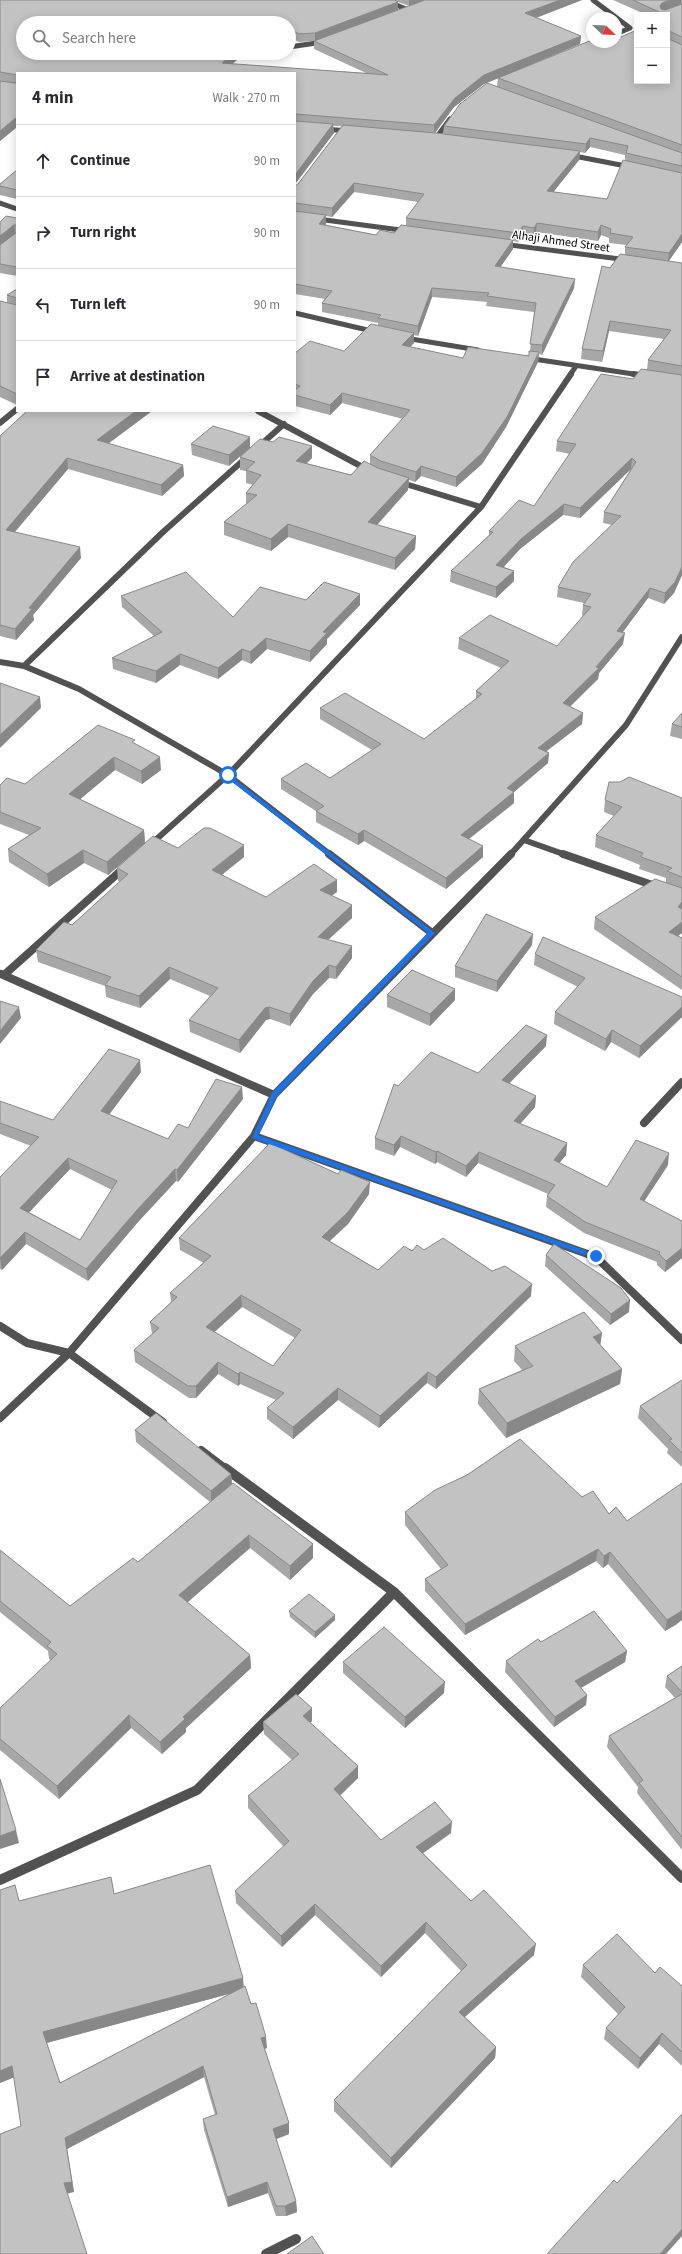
<!DOCTYPE html>
<html lang="en">
<head>
<meta charset="utf-8">
<style>
  body { margin:0; font-family:"Source Sans 3",sans-serif; background:#f7f7f7; color:#2b2b33 }
  .controls { position:absolute; right:12px; top:12px; display:grid; overflow:hidden; border-radius:0px; box-shadow:0 2px 10px #0003 }
  .controls button { width:36px; height:36px; display:grid; place-items:center; padding:0; border:0; border-bottom:1px solid #e1e1e2; background:#fff; color:#2b2b33; font:20px sans-serif }
  .compass { position:absolute; left:586px; top:12px; width:36px; height:36px; border-radius:50%; background:#fff; box-shadow:0 2px 10px #0003; rotate:113deg }
  .stop { position:absolute; width:12px; height:12px; margin:-9px; border:3px solid #1a73e8; border-radius:50%; background:#fff }
  .stop.end { background:#1a73e8; border-color:#fff; box-shadow:0 1px 4px #0008 }
  .list { margin:0; padding:0; list-style:none }
  h2 { display:flex; justify-content:space-between; align-items:center; height:52px; margin:0; padding:0 16px; font-size:17px }
  h2 small { font-size:13px; font-weight:400; color:#7c7c81 }
  .list li { display:grid; grid-template-columns:26px 1fr auto; gap:12px; align-items:center; box-sizing:border-box; height:72px; padding:0 16px; border-top:1px solid #e1e1e2 }
  .list b { display:block; font-size:15px; white-space:nowrap }
  .list em { font-size:13px; font-style:normal; color:#7c7c81 }
  .icon { flex:none; width:22px; height:22px; fill:none; stroke:currentColor; stroke-width:2; stroke-linecap:round; stroke-linejoin:round }
  .map { position:relative; flex:none; width:682px; height:2254px; overflow:hidden }
  .search { position:absolute; background:#fff; box-shadow:0 2px 10px #0003; left:16px; top:16px; width:280px; height:44px; display:flex; align-items:center; gap:10px; box-sizing:border-box; padding:0 14px; border-radius:22px; color:#7c7c81; font-size:15px }
  .panel { position:absolute; background:#fff; box-shadow:0 2px 10px #0003; left:16px; top:72px; width:280px; height:340px; border-radius:0px }
  .map>svg:first-child { display:block }
  .lines { fill:none; stroke-linecap:round; stroke-linejoin:round }
  .lane { stroke:#525252; stroke-width:5 }
  .street-far3 { stroke:#525252; stroke-width:5 }
  .street-far2 { stroke:#525252; stroke-width:6 }
  .street-far1 { stroke:#525252; stroke-width:8 }
  .street { stroke:#525252; stroke-width:10 }
  .wall { fill:#a7a7a7; fill-rule:evenodd }
  .shaded-wall { fill:#888 }
  .building { fill:#c2c2c2; stroke:#888; fill-rule:evenodd }
  .route { fill:#1a73e8 }
  .labels { text-anchor:middle; stroke-width:3; stroke-linejoin:round; paint-order:stroke }
  .far-street-label { font-size:12px; fill:#000; stroke:#fff }
</style>
</head>
<body>
<div class="map">
<svg width="682" height="2254" viewBox="0 0 682 2254">
  <rect width="100%" height="100%" fill="#fff"/>
  <g class="lines">
    <!-- lane -->
    <path class="lane" d="M385,0l23,10"/>
    <!-- street-far3 -->
    <path class="street-far3" d="M593,0l37,28 -14,6
      M289,47l34,-5
      M323,129l27,2
      M441,138h-5l14,-19
      M569,155l62,12
      M0,203l17,6
      M295,216l113,15
      M502,244l126,16
      M295,313l81,19
      M405,338l73,12
      M527,358l113,17
      M570,375l6,-9"/>
    <!-- street-far2 -->
    <path class="street-far2" d="M633,374l13,2
      M258,411l110,59
      M0,423l17,-14
      M257,448l27,-24
      M399,482l82,25
      M0,662l24,4 55,23 149,86 103,80
      M24,666l139,-134 84,-75
      M524,840l42,15
      M150,845l78,-70 253,-268 90,-133
      M510,855l116,-130 56,-88"/>
    <!-- street-far1 -->
    <path class="street-far1" d="M329,854l103,79
      M563,854l95,33
      M1,974l273,121
      M4,975l121,-108
      M644,1123l38,-41
      M254,1136l342,121 86,83
      M0,1326l27,17 42,10 94,69
      M0,1418l69,-65 185,-217 20,-41 237,-241
      M201,1450l25,19"/>
    <!-- street -->
    <path class="street" d="M225,1468l169,124 288,286
      M0,1880l197,-90 197,-198
      M266,2254l30,-15"/>
  </g>
  <!-- wall -->
  <path class="wall" d="M0,0h425l-16,6 -11,-4v8l184,-10 -46,18 45,18 -1,8 -96,40 -30,23 -19,26 8,1 1,-8 53,-40 1,-8 139,3 30,-66h-20l-34,-15h69v242l-13,19 13,2v312l-8,18 -10,11 -16,-6 -25,34v12l-24,29 -1,6 -28,28 13,6 -1,11 -35,27 2,2 -1,10 -34,29v11l-45,36 14,7v11l-37,32 -82,-48 -6,4 -42,-23v-11l-35,-22v-10l49,-1 42,-28 -52,-31v-11l104,31 52,-40v-8l25,-23 -43,-19 1,-11 98,8 26,-30 -1,-1 1,-10 1,-2 -27,-6 1,-10 54,-62 -9,-2 1,-11 27,-43 -51,49 -17,-3 -43,34 -16,18 10,4v10l-18,17 -46,-16 1,-11 38,-36v-4l45,-25 36,-52 -14,-3 1,-10 76,-62 14,-9 1,-10 16,-21 -55,-8 -7,31 -21,-3 1,-10 28,-81 15,-14v-7l2,-2 -18,-2v-5l-8,-3 -3,6 -62,-9 -3,5 -10,-2 -5,7 -5,-1v8l-13,18 75,12 -1,9 -32,67 -3,-1 -1,8 -32,65 -24,37 -26,23 -35,-11 -6,6 -6,-2 -1,10 -31,35 39,11 -1,13 -20,21 -107,-33 -17,14 -47,-16v-13l22,-18v-11l7,-8 -7,-2v-12l-6,-1v-13l33,-15 39,4v12l-6,5 45,12 19,-11v-9l33,-36 -61,-16 -12,12 -35,-9v-53l49,-2 34,-25v-3l-56,-11v-9l3,-4 -30,-5v-108l3,-2 44,-58h-9l1,7 -39,51v-111h-278v54l-17,14zM23,23h266v14l10,5 15,-1v8l52,24 -134,-9 13,-11zM590,147l35,8v6l-18,38 -54,-7 26,-32 1,-8 5,1zM354,192l64,10 -12,16v8l-12,7 -18,2 -50,-10v-9l6,1zM432,297l55,5 -1,4 48,6 -4,39 -1,5 -66,2 -53,-11 4,-4v-8l4,1z
    M17,170v29l-17,-4v-11z
    M17,218v58l-17,-3v-51z
    M17,289v116l-17,-8v-96l7,2v-8z
    M27,411h125l-44,33 75,21 1,11 -22,20 -94,-27 -53,63 66,26 -48,57 1,5 -18,20 -16,-4v-200z
    M250,437l-21,29 -37,-11 -1,-11z
    M360,594v11l-33,34v5l-17,18 -43,-13 -16,15 -9,-4 -24,19 -38,-14 -24,18 -43,-14 -1,-11 42,-22 -32,-29 -1,-11 112,21 73,-17z
    M682,713v26l-12,-3 2,-12z
    M135,744l26,26 -19,14 -27,-14 -35,29 64,31 1,13 99,14 -22,18 44,22 71,-5 -6,4 21,22 -24,22 24,6v12l-16,21 -7,-1 -16,16 -23,32 -20,-7 -4,1 -26,33 -50,-21 -1,-12 21,-24 -40,-17 -30,29 -34,-11 -1,-11 -67,-24 -2,-12 36,-25 48,-43 -2,-1 -1,-13 27,-24 -36,31 -24,-12 -35,24 -40,-25 -1,-13 21,-14 -29,-11v-39l25,-1z
    M682,798v135l-4,3 4,2v52l-88,-61 1,-12 71,-34v-5l-27,-9 1,-4 -45,-18 1,-12 18,-19 -10,-4 1,-12z
    M532,945l-35,47 -42,-15v-11z
    M535,954l147,43v20l-43,41 -28,-16 -6,9 -51,-27 1,-12 23,-25 -44,-22z
    M387,995l68,5 -25,26 -43,-19z
    M546,1046l-37,37 27,13 -1,11 -15,17 47,19 -1,12 -7,8 48,24 61,-22 -24,37 38,19v37l-17,14 -8,-7v-3l-73,-29 -38,-26 1,-11 1,-2 -70,-31 -12,14 -29,-15 -2,2 -35,-17 -6,9 -19,-7v-11l23,-52 80,-13z
    M141,1072l-32,42 59,25 75,-40 -65,83 -2,-1 -38,41 -50,59 -62,-37 -24,26 -2,-1v-92l31,-31 -31,-12v-33l53,19zM70,1169l42,21 -32,50 -51,-28z
    M369,1194l-21,30 -18,17 48,29 34,-19 12,-1 68,21 39,25 -95,93 -9,-6 -48,45 -41,-28 -45,39 -26,-20v-11l9,-8 -36,-16 -2,2 -20,-12 -22,24h-7l-54,-36 -1,-12 18,-16 -2,-12 21,-20 -1,-9 34,-30 -24,-13 -1,-12zM242,1307l53,31 -22,28 -59,-34z
    M546,1255l83,57 -19,13 -65,-59z
    M515,1346h86l21,23 -2,15 -114,54 -28,-34 1,-15 43,-19 -8,-9z
    M682,1380v87l-15,-14 1,-4 -30,-31 2,-12z
    M135,1430l96,44 1,10 81,60v14l-23,22 -40,-32 -63,54 63,53 1,13 -65,60v4l-24,22 -31,-26 -72,71 -59,-49v-42l51,-48 -2,-1 -1,-8 -48,-39v-62l70,56 68,-44 72,-60 -74,-60z
    M520,1439l157,185 -12,7 -57,-67 -5,4 -7,-7 -131,74 -40,-44v-12l16,-10 -36,-44v-13l62,-37z
    M289,1611l46,4v5l-20,18 -25,-21z
    M541,1642l86,9 -2,11 -44,26 6,7 -1,10 -32,22 -49,-55 1,-11z
    M343,1662l101,31 -39,35 -62,-55z
    M682,1666v184l-45,-57 1,-6 -31,-40 2,-11 66,-38 -10,-11 2,-11z
    M312,1708v13l-2,2 48,55 -18,18 41,44 70,-7 -28,20 48,48 63,54 -69,62 31,30 -1,11 -104,110 -57,-57v-11l127,-129 -36,-38 -44,44 -66,-62 -33,32 -46,-44 -1,-12 49,-44 -36,-39v-12l44,-36 -28,-26 -1,-12z
    M0,1890l19,11 95,-7 130,93 7,17 16,44 -3,1 25,85 -13,5 20,62 1,11 -11,4h-10l-8,-23 -40,14 -24,-77 -1,-11 12,-4 -11,-38 -137,72 7,43 -53,-66 -7,-49 -14,6zM232,1993l-172,90 -13,-40z
    M583,1965l72,8 27,13v80l-23,-22 -21,25 -34,-30 2,-11 12,-14 -37,-37z"/>
  <!-- shaded-wall -->
  <path class="shaded-wall" d="M409,0h16l-16,6z
    M560,0h22l-57,22v-9z
    M670,0h11v4l-19,7 -2,-5 2,-3z
    M398,2v8l-83,31v-8z
    M667,31h2l-1,8 -1,1z
    M581,36l-1,8 -96,40 -30,23 -20,27v-9l21,-27 29,-23z
    M234,53h11l-22,19 -1,-9z
    M17,117v10l-17,14v-10z
    M333,124l1,9 -39,51v-9z
    M590,138v9l-5,6 1,-9z
    M580,151l-1,9 -32,40v-9z
    M354,183v9l-22,25v-9z
    M326,215v9l-7,9v-9z
    M537,223l-1,9 -3,5 1,-9z
    M14,225l1,9 -15,12v-10z
    M601,225v10l-3,6v-9z
    M523,226v9l-5,7v-9z
    M682,234v8l-14,20 1,-9z
    M513,240v9l-18,26v-9z
    M575,279l-1,9 -32,67v-10z
    M432,288v9l-14,39v-10z
    M610,321l-1,10 -7,31 1,-11z
    M414,333v10l-12,12v-10z
    M539,352l-1,10 -32,65 -24,37 -26,23v-10z
    M342,393v10l-12,12v-10z
    M136,411h16l-54,40 -1,-11z
    M250,437v11l-21,18v-11z
    M312,446v12l-15,15 -1,-12z
    M67,458l1,11 -61,72 -1,-11z
    M632,458l-1,11 -51,49v-10z
    M183,465l1,11 -22,20 -1,-11z
    M421,466v10l-6,6 1,-10z
    M409,478l-1,12 -40,45v-13z
    M564,504l-1,11 -43,34 -24,26v-10l25,-26z
    M288,524v13l-17,14v-12z
    M416,536l-1,13 -20,21v-12z
    M80,547l1,11 -48,57 1,5 -18,20 -1,-11 14,-21z
    M682,567v8l-8,18 -10,11 1,-11z
    M514,571v10l-18,17v-11z
    M650,588l-2,10 -32,43 1,-10z
    M360,594v11l-33,34v5l-17,18v-11l13,-19z
    M625,633l-2,11 -24,29 -1,6 -36,35 1,-11 33,-36z
    M266,638l1,11 -16,15 -1,-12z
    M242,649v11l-24,19v-11z
    M180,654v11l-24,18v-12z
    M40,697l1,11 -41,40v-13z
    M583,713l-1,11 -45,34 1,-10z
    M549,753l-1,10 -34,29v11l-54,43 1,-11 46,-47z
    M114,757l1,13 -44,37 -2,-13z
    M160,757l1,13 -19,14 -1,-13z
    M144,830l1,13 -37,32 -1,-13z
    M364,830v11l-6,4v-11z
    M244,845v12l-32,25v-12z
    M483,846v11l-37,32v-11z
    M83,850l1,13 -35,24 -2,-13z
    M337,880v12l-17,11v-13z
    M682,902v9l-4,-4z
    M352,905v13l-34,31v-12z
    M682,922v11l-15,11 2,-12z
    M533,934l-1,11 -35,47v-11z
    M352,946v12l-16,21v-12z
    M329,965v13l-16,16 -23,32v-12l23,-33z
    M169,967l1,12 -30,29 -1,-12z
    M455,989v11l-25,26v-12z
    M19,1007l2,11 -21,26v-13z
    M269,1007l1,12 -4,1 -26,33 -1,-13 26,-32z
    M682,1007v10l-43,41 1,-12z
    M612,1030l-1,12 -6,9 1,-12z
    M547,1035l-1,11 -44,45v-11z
    M140,1060l1,12 -38,51 -2,-12z
    M242,1087l1,12 -65,83 -1,-12z
    M536,1096l-1,11 -22,25 1,-11z
    M401,1136l-1,11 -6,9v-11z
    M567,1143l-1,12 -13,16 1,-11z
    M437,1151v11l-2,2 1,-12z
    M479,1152l-1,11 -12,14v-11z
    M669,1153l-1,12 -30,45 2,-11z
    M68,1158l2,11 -48,51 -2,-12z
    M175,1169l1,12 -38,41 -50,59 -2,-12 51,-59z
    M370,1182l-1,12 -21,30 -26,24v-11z
    M25,1232l1,12 -24,26 -2,-12z
    M682,1248v10l-17,14 1,-11z
    M532,1284l-1,12 -95,93v-12z
    M241,1295l1,12 -35,32 -1,-12z
    M630,1300l-1,12 -19,13 1,-11z
    M602,1333l-2,15 -7,-11z
    M218,1362v12l-22,24v-12z
    M622,1369l-2,15 -114,54 1,-15z
    M240,1372v12l-2,2v-12z
    M428,1372l-1,11 -48,45 1,-12z
    M338,1388v12l-45,39v-12z
    M231,1474l1,11 -21,17v-11z
    M249,1535l1,13 -70,61 -1,-14z
    M313,1544v14l-23,22v-14z
    M598,1549l-2,12 -131,74v-11z
    M610,1552l-2,12 -5,4 1,-12z
    M682,1610v10l-5,4 -12,7 2,-11z
    M335,1615v5l-20,18v-6z
    M627,1651l-2,11 -51,30 1,-11z
    M250,1655l1,13 -65,60v4l-24,22 -2,-12 23,-25z
    M445,1682l-1,11 -39,35v-11z
    M587,1695l-1,10 -32,22 1,-10z
    M312,1708v13l-9,8v-13z
    M129,1715l2,13 -72,71 -2,-13z
    M358,1766v12l-24,23v-12z
    M452,1822l-1,11 -36,26 1,-12z
    M16,1830l3,13 -19,6v-13z
    M315,1904v11l-33,32 -1,-11z
    M426,1922l-1,11 -44,44v-11z
    M536,1944l-2,11 -76,68 1,-11z
    M243,1978l1,12 -198,53 -3,-11z
    M662,2033l-3,11 -21,25 2,-11z
    M266,2037l1,11 -6,2v-12z
    M496,2047l-1,11 -104,110v-10z
    M12,2066l3,11 -15,6v-12z
    M203,2066l1,11 -137,72 7,43 -8,2 -2,-11 1,-45z
    M289,2123v11l-15,6 -1,-11z
    M267,2182l1,11 -40,14 -1,-10z
    M296,2201l1,11 -11,4 -1,-10z
    M682,2229v7l-16,18h-6z"/>
  <!-- building -->
  <path class="building" d="M0,0h395l3,2 -83,31 -16,1 -10,-5v-6h-13l-4,-2 -3,2h-246v30h211l-12,10 166,12 -74,-34 111,-41h135l-35,13 56,23 -97,39 -29,23 -21,27 -139,-11v-41h-278v2l-17,-3z
    M633,0h37l-8,3 -2,3 1,3 4,1 17,-6v33l-13,-6h-2v-16h-18l10,-3z
    M637,30v51h30v-43l15,7v100l-184,-67 94,-38v2h5l6,2 6,-2h7v-3z
    M0,81l15,2 2,-1v35l-17,14z
    M487,83l195,70v13l-56,-13 2,-7 -38,-8 -4,6 -142,-18 16,-22z
    M295,121l38,3 -38,51z
    M343,125l93,8 144,18 -33,40 60,8 16,-39 59,13v61l-13,19 -44,-6 8,-10 -23,-4 1,-4 -10,-4 -3,7 -61,-9 -3,5 -11,-2 -5,7 -112,-15 18,-24 -70,-11 -22,25 -37,-5v-17l3,-2z
    M17,170v20l-17,-4v-2z
    M295,211l31,4 -7,9 57,11 4,-5 14,3 7,-8 112,15 -18,26 80,13 -33,66 -12,-1 6,-41 -49,-7 2,-3 -57,-5 -14,38 -40,-8 3,-3 -59,-12 10,-12 -37,-7z
    M6,216l11,2v7h-3l-14,11v-14z
    M17,232v35l-17,-3v-19z
    M620,254l62,9v103l-34,-6 23,-30 -61,-9 -7,30 -21,-2 20,-83 8,2z
    M17,289v9l-10,-3z
    M0,301l17,4v89l-17,-8z
    M371,324l43,9 -12,12 61,13 5,-11 61,9v-5l10,1 -32,65 -25,36 -26,24 -35,-11 -5,6 -35,-11 -11,-6 40,-45 -68,-17 -12,12 -35,-10v-5l5,-4 -5,-2v-31l15,-12 34,10z
    M641,369l41,6v192l-7,15 -10,11 -15,-5 -33,43 8,2 -29,34 3,1 -36,35 20,10 -45,35 11,5 -42,35 7,4 -53,43 22,11 -37,32 -82,-48 -6,4 -42,-23 8,-5 -43,-27 25,-16 24,15 51,-34 -61,-36 25,-15 79,46 58,-45 -6,-3 33,-30 -50,-23 31,-23 67,31 34,-39 -8,-2 8,-11 -33,-7 15,-25 48,-46 -17,-4 32,-50 -4,-4 -52,50 -16,-4 -43,35 -25,26 18,6 -18,16 -45,-16 42,-39 -4,-1 30,-31 15,6 42,-62 -19,-3 44,-67 32,5z
    M27,411h109l-39,29 86,25 -22,20 -94,-27 -61,72 74,17 -51,61 3,1 -17,20 -15,-4v-189z
    M213,426l37,11 -21,18 -38,-11z
    M279,437l33,9 -16,15 55,14 13,-14 14,7 31,10 -41,44 48,14 -21,22 -107,-34 -17,15 -47,-17 33,-27 -11,-2 15,-18 -15,-5 9,-8 -15,-5 20,-18 13,3z
    M186,572l47,45 27,-30 46,13 18,-18 36,12 -37,38 4,1 -17,18 -44,-13 -16,14 -8,-3 -24,19 -38,-14 -24,17 -44,-13 50,-26 -41,-36z
    M0,683l40,14 -40,38z
    M682,713v14l-10,-3z
    M98,725l37,15 -3,2 28,15 -19,14 -27,-14 -45,37 75,36 -37,32 -24,-12 -36,24 -39,-25 33,-21 -41,-16v-27l7,-7 18,6z
    M629,777l53,21v79l-15,-6 5,-3 -31,-11 2,-4 -47,-18 26,-28 -17,-7 4,-18h11z
    M204,828h6l34,17 -32,25 54,27 48,-33 23,16 -17,10 32,15 -34,32 34,9 -16,21 -7,-2 -16,16 -23,33 -21,-7 -4,1 -26,32 -50,-20 29,-32 -49,-21 -30,29 -34,-11 6,-8 -75,-27 28,-28 8,3 56,-51 -11,-6 36,-32 25,12z
    M655,879l27,9v14l-4,5 4,2v13l-13,10 13,6v39l-87,-60z
    M486,914l47,20 -36,47 -42,-15z
    M543,937l139,60v10l-42,39 -28,-16 -6,9 -51,-27 30,-34 -50,-24z
    M412,970l43,19 -25,25 -43,-19z
    M0,1001l19,6 -19,24z
    M526,1025l21,10 -45,45 34,16 -22,25 53,22 -13,17 53,27 29,-47 33,13 -29,46 42,22v27l-16,13 -7,-7 1,-2 -75,-30 -38,-26 8,-11 -76,-33 -13,14 -29,-15 -1,1 -35,-16 -7,9 -19,-7 19,-54 4,2 33,-34 47,21z
    M109,1049l31,11 -39,51 67,28 10,-15 10,4 28,-49 26,8 -65,83 -2,-1 -38,41 -51,59 -61,-37 -25,26v-81l39,-40 -39,-14v-22l53,19zM68,1158l49,23 -37,59 -60,-32z
    M270,1143l68,31 3,-4 29,12 -22,30 -26,25 56,33 26,-24 8,5 5,-6 7,5 19,-12 49,33 13,-5 27,18 -96,93 -8,-5 -48,44 -42,-28 -45,39 -26,-19 17,-15 -44,-21 -2,2 -20,-12 -22,24h-8l-54,-36 25,-22 -9,-6 27,-25 -7,-4 41,-37 -32,-18zM241,1295l60,35 -28,36 -67,-39z
    M554,1244l67,44 9,12 -19,14 -65,-59z
    M584,1312l18,21 -9,4 29,32 -115,54 -28,-34 54,-23 -18,-20z
    M682,1380v73l-13,-13 3,-1 -32,-33z
    M156,1413l75,61 -20,17 -76,-61z
    M520,1439l62,58 11,-6 16,23 7,-7 11,14 55,-38v127l-2,2 -13,8 -57,-68 -6,4 -6,-7 -133,75 -40,-45 23,-14 -43,-53 30,-22 32,-15z
    M233,1483l80,61 -23,22 -41,-31 -70,60 71,60 -67,62 2,2 -25,23 -31,-27 -72,71 -57,-47v-31l57,-54 -10,-8 4,-4 -51,-41v-51l70,56 63,-48 5,4z
    M309,1594l26,21 -20,17 -26,-21z
    M594,1611l33,40 -52,30 12,14 -32,22 -49,-56 32,-22 3,3z
    M384,1627l61,55 -40,35 -62,-55z
    M682,1666v26l-15,-16z
    M296,1694l16,14 -9,8 55,50 -24,23 47,51 54,-38 17,20 -36,25 55,54 13,-11 52,54 -77,68 37,35 -105,111 -57,-58 133,-135 -41,-43 -45,44 -66,-62 -34,32 -46,-45 54,-50 -41,-45 51,-42 -36,-32z
    M682,1694v143l-43,-54 4,-3 -34,-44z
    M0,1779l16,51 -16,6z
    M210,1865l33,113 -200,54 17,51 185,-97 6,18 5,-1 10,34 -5,1 28,85 -16,6 23,72 -11,5h-9l-9,-24 -40,15 -24,-78 14,-5 -14,-48 -138,72 7,44 -8,1 23,71h-87v-120l21,-8 -9,-60 -12,5v-181l15,-5 4,16 92,-24 3,17z
    M617,1934l38,39 5,-6 22,19v66l-20,-19 -22,25 -34,-30 19,-21 -42,-42z
    M682,2114v115l-22,25h-113l67,-74 3,3z
    M312,2236l12,18h-37z"/>
  <!-- route -->
  <path class="route" d="M228,774l207,159 -158,163 -19,39 340,120v3h-5l-341,-120 20,-45 156,-160 -202,-156z"/>
  <g class="labels">
    <!-- far-street labels -->
    <g class="far-street-label">
      <text transform="translate(561 241) rotate(8)" y="4">Alhaji Ahmed Street</text>
    </g>
  </g>
</svg>
<div class="controls">
<button>+</button>
<button>−</button>
</div>
<svg class="compass" viewBox="-18 -18 36 36"><path d="M0-13l5 13h-10z" fill="#e53935"/><path d="M0 13l5-13h-10z" fill="#7c7c81"/></svg>
<div class="stop" style="left:228px;top:775px"></div>
<div class="stop end" style="left:596px;top:1256px"></div>
<div class="search"><svg class="icon" aria-label="search" viewBox="0 0 24 24"><circle cx="10" cy="10" r="6"/><path d="M15 15l6 6"/></svg>Search here</div>
<section class="panel">
<h2>4 min<small>Walk · 270 m</small></h2>
<ul class="list">
<li><svg class="icon" aria-label="ahead" viewBox="0 0 24 24"><path d="M12 20V5M6 11l6-6 6 6"/></svg><div><b>Continue</b></div><em>90 m</em></li>
<li><svg class="icon" aria-label="right" viewBox="0 0 24 24"><path d="M7 20v-9h11M14 6l5 5-5 5"/></svg><div><b>Turn right</b></div><em>90 m</em></li>
<li><svg class="icon" aria-label="left" viewBox="0 0 24 24"><path d="M17 20v-9H6M10 6l-5 5 5 5"/></svg><div><b>Turn left</b></div><em>90 m</em></li>
<li><svg class="icon" aria-label="arrive" viewBox="0 0 24 24"><path d="M6 21V4h12l-3 4 3 4H6"/></svg><div><b>Arrive at destination</b></div></li>
</ul>
</section>
</div>
</body>
</html>
